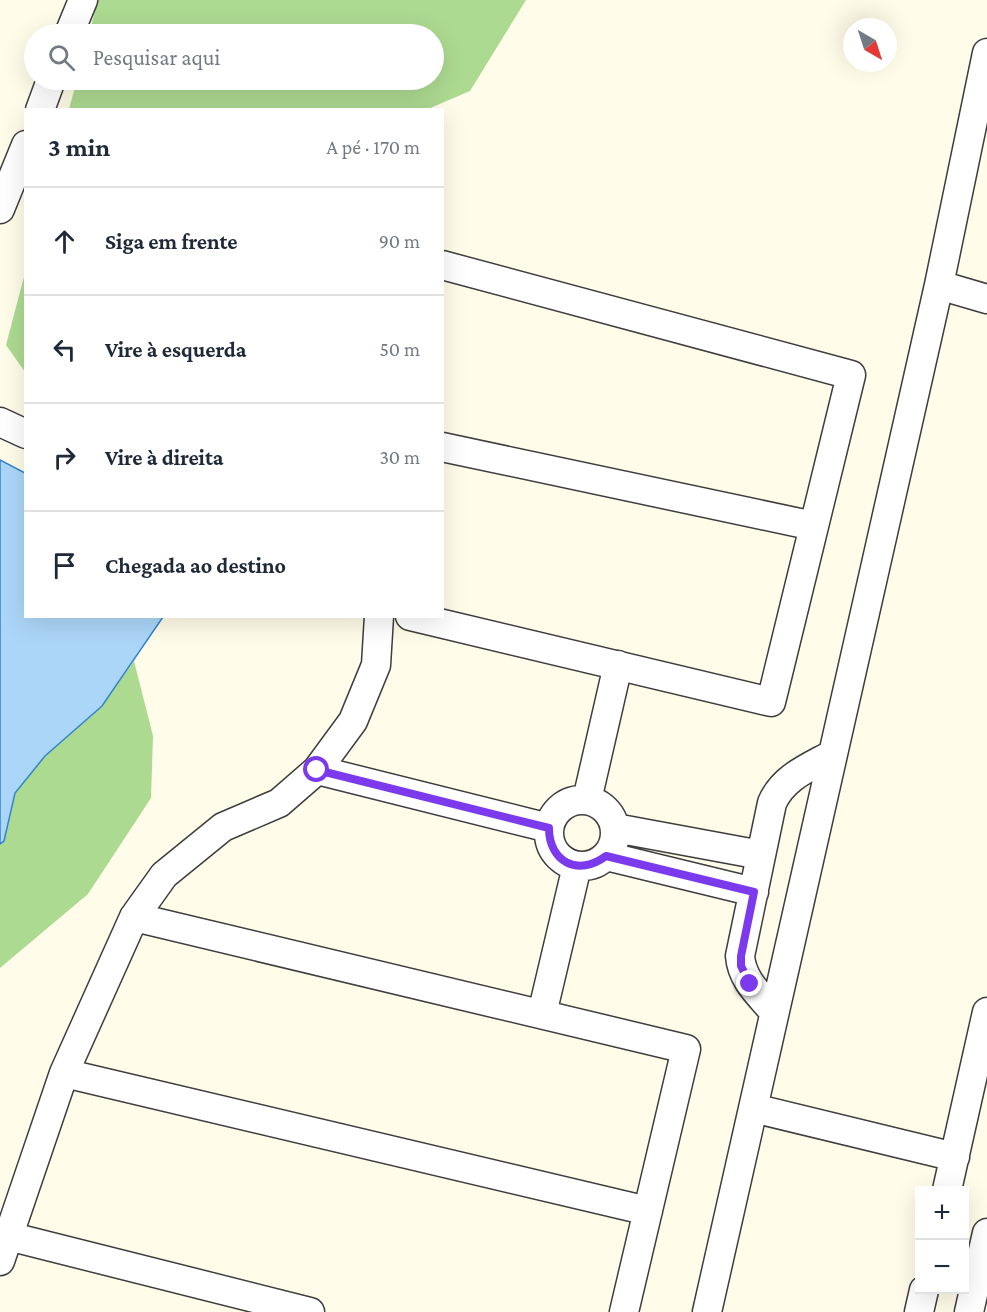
<!DOCTYPE html>
<html lang="pt">
<head>
<meta charset="utf-8">
<style>
  body { margin:0; font-family:"Crimson Pro",serif; background:#f6f6f7; color:#1f2937 }
  .controls { position:absolute; right:18px; bottom:18px; display:grid; overflow:hidden; border-radius:0px; box-shadow:0 6px 24px #0002 }
  .controls button { width:54px; height:54px; display:grid; place-items:center; padding:0; border:0; border-bottom:2px solid #e0e1e3; background:#fff; color:#1f2937; font:30px sans-serif }
  .compass { position:absolute; left:843px; top:18px; width:54px; height:54px; border-radius:50%; background:#fff; box-shadow:0 6px 24px #0002; rotate:141deg }
  .stop { position:absolute; width:18px; height:18px; margin:-14px; border:4px solid #7c3aed; border-radius:50%; background:#fff }
  .stop.end { background:#7c3aed; border-color:#fff; box-shadow:0 2px 6px #0008 }
  .list { margin:0; padding:0; list-style:none }
  h2 { display:flex; justify-content:space-between; align-items:center; height:78px; margin:0; padding:0 24px; font-size:26px }
  h2 small { font-size:20px; font-weight:400; color:#747a83 }
  .list li { display:grid; grid-template-columns:39px 1fr auto; gap:18px; align-items:center; box-sizing:border-box; height:108px; padding:0 24px; border-top:2px solid #e0e1e3 }
  .list b { display:block; font-size:22px; white-space:nowrap }
  .list em { font-size:20px; font-style:normal; color:#747a83 }
  .icon { flex:none; width:33px; height:33px; fill:none; stroke:currentColor; stroke-width:2; stroke-linecap:round; stroke-linejoin:round }
  .map { position:relative; flex:none; width:987px; height:1312px; overflow:hidden }
  .search { position:absolute; background:#fff; box-shadow:0 6px 24px #0002; left:24px; top:24px; width:420px; height:66px; display:flex; align-items:center; gap:15px; box-sizing:border-box; padding:0 21px; border-radius:33px; color:#747a83; font-size:22px }
  .panel { position:absolute; background:#fff; box-shadow:0 6px 24px #0002; left:24px; top:108px; width:420px; height:510px; border-radius:0px }
  .map>svg:first-child { display:block }
  .forest { fill:#adda91 }
  .water { fill:#acd6f8; stroke:#3185d0; stroke-width:1.5 }
  .lines { fill:none; stroke-linecap:round; stroke-linejoin:round }
  .minor-casing { stroke:#3e3e3e; stroke-width:31 }
  .minor { stroke:#fff; stroke-width:28 }
  .route { stroke:#7c3aed; stroke-width:8 }
</style>
</head>
<body>
<div class="map">
<svg width="987" height="1312" viewBox="0 0 987 1312">
  <rect width="100%" height="100%" fill="#fffce9"/>
  <!-- forest -->
  <path class="forest" d="M98,0h428l-56,91 -42,18h-359l8,-29h357v-46h-345z
    M25,273v99l-19,-27z
    M134,661l19,75 -2,62 -63,96 -88,74v-124l4,-3 11,-48 30,-37 57,-50z"/>
  <!-- water -->
  <path class="water" d="M0,460l25,13 1,143 137,1 -61,89 -57,50 -30,37 -11,48 -4,3z"/>
  <g class="lines">
    <defs>
      <path id="minor" d="M69,34l14,-34
        M40,110l11,-30
        M0,209l26,-64
        M939,285l48,14
        M0,422l26,12
        M442,447l372,79
        M410,616l361,86 80,-327 -409,-110
        M317,770l232,58
        M549 833a33 33 0 1 1 66 0a33 33 0 1 1-66 0Z
        M587,800l31,-135
        M615,828l146,27
        M606,856l148,36
        M134,917l552,132 -62,263
        M774,1012c-15,-18 -32,-32 -34,-56l32,-153c11,-26 38,-36 61,-49
        M542,1014l35,-148
        M64,1073l584,138
        M753,1108l202,49
        M947,1190l40,-178
        M8,1236l302,76
        M0,1261l64,-188 70,-156 30,-42 59,-48 56,-24 38,-33 36,-49 23,-56 3,-49
        M707,1312l232,-1027 48,-232
        M919,1312l5,-22
        M969,1312l18,-79"/>
    </defs>
    <!-- minor casing -->
    <use href="#minor" class="minor-casing"/>
    <!-- minor -->
    <use href="#minor" class="minor"/>
  </g>
  <g class="lines">
    <!-- route -->
    <path class="route" d="M317,770l232,58c0,34 29,49 57,28l148,36 -13,64v10l9,18"/>
  </g>
</svg>
<div class="controls">
<button>+</button>
<button>−</button>
</div>
<svg class="compass" viewBox="-18 -18 36 36"><path d="M0-13l5 13h-10z" fill="#e53935"/><path d="M0 13l5-13h-10z" fill="#747a83"/></svg>
<div class="stop" style="left:317px;top:770px"></div>
<div class="stop end" style="left:750px;top:984px"></div>
<div class="search"><svg class="icon" aria-label="search" viewBox="0 0 24 24"><circle cx="10" cy="10" r="6"/><path d="M15 15l6 6"/></svg>Pesquisar aqui</div>
<section class="panel">
<h2>3 min<small>A pé · 170 m</small></h2>
<ul class="list">
<li><svg class="icon" aria-label="ahead" viewBox="0 0 24 24"><path d="M12 20V5M6 11l6-6 6 6"/></svg><div><b>Siga em frente</b></div><em>90 m</em></li>
<li><svg class="icon" aria-label="left" viewBox="0 0 24 24"><path d="M17 20v-9H6M10 6l-5 5 5 5"/></svg><div><b>Vire à esquerda</b></div><em>50 m</em></li>
<li><svg class="icon" aria-label="right" viewBox="0 0 24 24"><path d="M7 20v-9h11M14 6l5 5-5 5"/></svg><div><b>Vire à direita</b></div><em>30 m</em></li>
<li><svg class="icon" aria-label="arrive" viewBox="0 0 24 24"><path d="M6 21V4h12l-3 4 3 4H6"/></svg><div><b>Chegada ao destino</b></div></li>
</ul>
</section>
</div>
</body>
</html>
